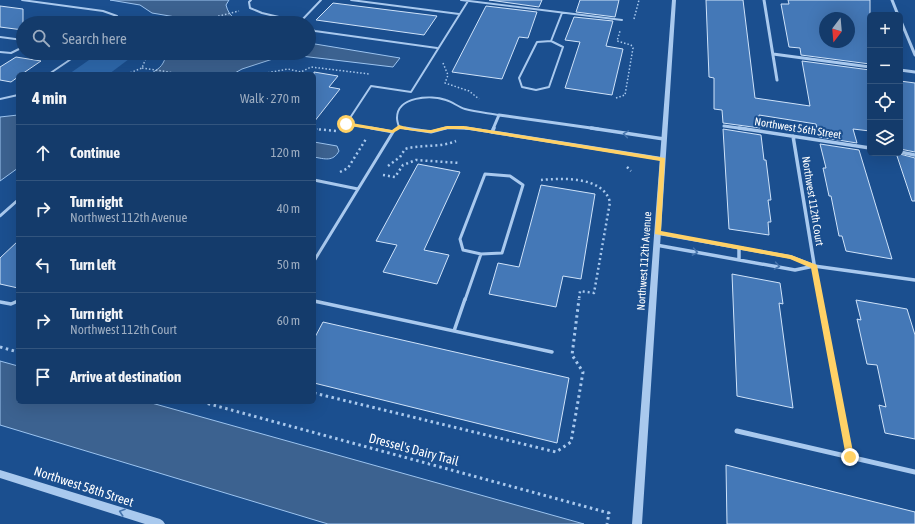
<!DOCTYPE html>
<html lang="en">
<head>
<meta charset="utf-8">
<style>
  body { margin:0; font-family:"Asap Condensed",sans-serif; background:#1d4271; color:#f1f3f6 }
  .controls { position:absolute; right:12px; top:12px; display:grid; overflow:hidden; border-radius:6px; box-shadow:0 4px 16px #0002 }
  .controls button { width:36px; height:36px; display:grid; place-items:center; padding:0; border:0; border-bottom:1px solid #33557e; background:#143b6b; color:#f1f3f6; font:20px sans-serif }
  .compass { position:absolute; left:819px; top:12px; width:36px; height:36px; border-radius:50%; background:#143b6b; box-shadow:0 4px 16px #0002; rotate:196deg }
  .stop { position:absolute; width:12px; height:12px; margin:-9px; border:3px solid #ffd166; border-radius:50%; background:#fff }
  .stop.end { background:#ffd166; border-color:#fff; box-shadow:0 1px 4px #0008 }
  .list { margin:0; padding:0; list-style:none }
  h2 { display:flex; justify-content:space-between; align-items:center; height:52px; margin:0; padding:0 16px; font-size:17px }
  h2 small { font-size:13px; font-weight:400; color:#9dadc1 }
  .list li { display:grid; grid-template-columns:26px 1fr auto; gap:12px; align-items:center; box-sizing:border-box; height:56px; padding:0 16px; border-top:1px solid #33557e }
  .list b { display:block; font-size:15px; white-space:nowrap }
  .list p { margin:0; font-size:13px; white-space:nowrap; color:#9dadc1 }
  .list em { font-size:13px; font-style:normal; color:#9dadc1 }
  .icon { flex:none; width:22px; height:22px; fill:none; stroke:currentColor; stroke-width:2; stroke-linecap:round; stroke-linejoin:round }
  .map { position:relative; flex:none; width:915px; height:524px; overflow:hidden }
  .search { position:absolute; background:#143b6b; box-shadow:0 4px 16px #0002; left:16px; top:16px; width:300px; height:44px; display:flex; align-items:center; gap:10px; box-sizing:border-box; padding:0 14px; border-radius:22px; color:#9dadc1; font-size:15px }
  .panel { position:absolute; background:#143b6b; box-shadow:0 4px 16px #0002; left:16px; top:72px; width:300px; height:332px; border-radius:6px }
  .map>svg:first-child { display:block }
  .green { fill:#2e69ad }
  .water { fill:#3c6290; stroke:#9cc4f0 }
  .building { fill:#4478b7; stroke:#cfe3fa; fill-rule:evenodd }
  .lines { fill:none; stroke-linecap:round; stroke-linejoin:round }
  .path-far2 { stroke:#a9c9ee; stroke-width:1.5; stroke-dasharray:1.5 2; stroke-linecap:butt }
  .path-far1 { stroke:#a9c9ee; stroke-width:2.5; stroke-dasharray:2 3; stroke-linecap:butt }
  .path { stroke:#a9c9ee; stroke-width:3; stroke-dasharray:2.5 3.5; stroke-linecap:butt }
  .service-far2 { stroke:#a9c9ee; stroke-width:2 }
  .service-far1 { stroke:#a9c9ee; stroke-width:3 }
  .service { stroke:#a9c9ee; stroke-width:3.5 }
  .minor-far2 { stroke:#a9c9ee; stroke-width:3 }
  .minor-far1 { stroke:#a9c9ee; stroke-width:3.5 }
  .minor { stroke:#a9c9ee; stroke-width:5 }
  .tertiary { fill:#a9c9ee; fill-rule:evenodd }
  .oneway { stroke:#4674ac }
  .route { fill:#ffd166 }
  .labels { text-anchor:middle; stroke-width:4; stroke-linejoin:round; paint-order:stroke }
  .street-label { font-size:11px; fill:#fff; stroke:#1b4f8f }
  .near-street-label { font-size:13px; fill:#fff; stroke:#1b4f8f }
</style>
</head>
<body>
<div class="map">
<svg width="915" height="524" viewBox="0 0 915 524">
  <rect width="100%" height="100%" fill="#1b4f8f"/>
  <!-- green -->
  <path class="green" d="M99,53h38l-28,21h-40z"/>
  <!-- water -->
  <path class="water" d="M110,0h119l-3,5c3,12 10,15 21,18h-50l2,-2 -47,-8 -12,-8z
    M309,43l91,15 -7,9 -92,-11 -22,1 -37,12 -9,5h-83c12,-7 13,-9 17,-21h142z
    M18,115v53l-18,13v-64z
    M314,142l23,4 2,5c-6,11 -14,8 -25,6z
    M0,361l18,5v36h130l436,122h-256l-328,-99z"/>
  <!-- building -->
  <path class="building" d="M489,0h53l-3,7z
    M580,0h39l-4,17 -39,-5z
    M706,0h37l12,98 55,8 -8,-45 68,9v61l-17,-2 4,14 -38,-6 -3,-13 -57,-9 1,13 -37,-5 -1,-13 -8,-1v-31l-5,-1z
    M788,0h82v64l-69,-9 -1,-7 -11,-1 -8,-43h8zM825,18h24v24h-24z
    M333,3l104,13 -13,19 -108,-15z
    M0,6l23,3v21l-23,-3z
    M486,6l51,6 -9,26 -9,-1 -17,42 -50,-7z
    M574,17l39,4 -7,25 17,3 -11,46 -47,-7 15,-46 -15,-2z
    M16,57l25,4 -19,13h-4v3l-7,5 -11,-2v-13z
    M314,72l24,4 -9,11 11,2 -26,33z
    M900,81l15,2v69l-15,-3z
    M723,129l38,6 3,25h2l5,40h-3l3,22h-3l1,13 -40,-6z
    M820,144l39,6 33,109 -46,-8 -4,-15h-3l-8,-40h-2l-6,-28h3z
    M896,153l19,5v43h-3z
    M418,164l42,8 -36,78 25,5 -12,29 -54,-12 14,-27 -21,-4z
    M541,185l54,9 -14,85 -18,-3 -7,31 -67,-13 9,-31 21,4z
    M18,241v47l-18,-4v-26z
    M732,274l48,9 3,21 -4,-1 14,105 -56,-12z
    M856,300l51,9 8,26v104l-30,-6 -6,-28 7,2 -9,-42 -10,-1 -10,-45 4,1z
    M323,322l246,56 -12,65 -243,-60v-44z
    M726,465l189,47v12h-188z"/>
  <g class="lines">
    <!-- path-far2 -->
    <path class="path-far2" d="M130,17l39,6
      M634,19l5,-19
      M191,23l48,-12
      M443,63l5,12 -3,8 24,8 10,8
      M142,68l40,6
      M127,74l15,-6 6,-15
      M261,74l27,-5 13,3 10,-5 58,7
      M616,98l9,-3 8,-47 -2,-3 -14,-4 3,-10
      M314,129h4"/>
    <!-- path-far1 -->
    <path class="path-far1" d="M314,129l23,2
      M388,166l12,-9 5,-8c17,-5 35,-1 51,-8
      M627,167l4,4
      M340,172l8,-4 18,-29
      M383,175l12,2 8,-12 13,-5 44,3
      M541,180c21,-2 62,-4 69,22l-16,91 -14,-2 -1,9"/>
    <!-- path -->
    <path class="path" d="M0,347l18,5
      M314,393l242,59 15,-10 12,-70 -11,-17 7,-56
      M202,402l407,111 -2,11"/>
    <!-- service-far2 -->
    <path class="service-far2" d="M22,0l81,11 14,5 1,7
      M251,0l-2,2 1,6 12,5 38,9
      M351,0l108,14
      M461,0l161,20
      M302,23l-2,-1 21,-22
      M309,28l6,3 122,17
      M0,37l23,3
      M551,41l12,6 -14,40 -13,3 -14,-3 -3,-9 18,-36z
      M551,41l11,-28
      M0,52l11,1 12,-6
      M57,53l18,3
      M49,74l31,-21
      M0,99l18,-4
      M377,129l-31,-5 25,-38 40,6 57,-91
      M410,129l-11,-2c-1,-3 -2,-6 -2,-9 0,-22 34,-23 49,-18 7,2 12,7 19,9 11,3 23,4 34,6
      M442,129l5,-1 26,1"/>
    <!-- service-far1 -->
    <path class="service-far1" d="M405,128l26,4 15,-4
      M466,128l26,4
      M485,174l25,2 13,9 -21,68 -21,1 -18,-4 -3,-11z
      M314,180l44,9
      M0,216l18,-16
      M314,261l79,-129 -22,-4
      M465,300l16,-46"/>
    <!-- service -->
    <path class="service" d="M314,301l238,51
      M0,302l11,2 7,-3
      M454,331l11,-32"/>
    <!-- minor-far2 -->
    <path class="minor-far2" d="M764,0l13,80
      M892,0l6,15
      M900,19l15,36
      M773,54l97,13
      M900,70l15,2
      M724,126l22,3
      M493,129l6,-14 99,14"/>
    <!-- minor-far1 -->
    <path class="minor-far1" d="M494,128l-2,4 171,27
      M591,128l73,11
      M739,128l131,20
      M793,136l27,164
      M900,152l15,3
      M657,233l134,24 23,9 101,14
      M656,245l139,25 19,-4
      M739,248v12"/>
    <!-- minor -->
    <path class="minor" d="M820,299l30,158
      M737,431l178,41"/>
    <!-- tertiary -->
    <path class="tertiary" d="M672,0h4l-34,524h-10z
      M0,470l160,49 3,2 2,3h-20l-145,-46z"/>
  </g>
  <!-- one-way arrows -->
  <defs><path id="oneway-chevron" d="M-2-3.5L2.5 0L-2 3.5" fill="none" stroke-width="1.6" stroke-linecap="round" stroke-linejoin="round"/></defs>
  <g class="oneway">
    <use href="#oneway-chevron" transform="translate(626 134) rotate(-171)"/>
    <use href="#oneway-chevron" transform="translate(695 252) rotate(10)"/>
    <use href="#oneway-chevron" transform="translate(777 266) rotate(10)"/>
    <use href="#oneway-chevron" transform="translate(122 512) rotate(-162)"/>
  </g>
  <!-- route -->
  <path class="route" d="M346,122l46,8 7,-5 14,4 18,1 16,-4h17l201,32 -4,73 130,24 26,10 37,192 -1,3h-6l-1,-3 -35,-189 -21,-9 -135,-25 5,-73 -196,-32h-17l-16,4 -31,-4 -7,4 -49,-8 -1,-1z"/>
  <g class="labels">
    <!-- street labels -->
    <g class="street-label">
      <text transform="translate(798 128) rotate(9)" y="4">Northwest 56th Street</text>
      <text transform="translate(813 201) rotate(81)" y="4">Northwest 112th Court</text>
      <text transform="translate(644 261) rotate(-86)" y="4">Northwest 112th Avenue</text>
    </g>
    <!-- near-street labels -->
    <g class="near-street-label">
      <text transform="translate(414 449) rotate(15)" y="5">Dressel's Dairy Trail</text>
      <text transform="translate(84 486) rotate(18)" y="5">Northwest 58th Street</text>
    </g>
  </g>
</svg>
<div class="controls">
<button>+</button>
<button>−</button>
<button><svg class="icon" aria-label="locate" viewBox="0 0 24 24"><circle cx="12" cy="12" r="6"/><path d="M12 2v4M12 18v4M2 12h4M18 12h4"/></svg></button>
<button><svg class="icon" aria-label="layers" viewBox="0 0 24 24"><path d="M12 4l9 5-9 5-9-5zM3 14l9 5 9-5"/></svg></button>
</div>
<svg class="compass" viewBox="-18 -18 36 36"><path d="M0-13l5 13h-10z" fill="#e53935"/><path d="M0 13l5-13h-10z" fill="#9dadc1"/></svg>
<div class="stop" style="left:346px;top:124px"></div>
<div class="stop end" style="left:850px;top:457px"></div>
<div class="search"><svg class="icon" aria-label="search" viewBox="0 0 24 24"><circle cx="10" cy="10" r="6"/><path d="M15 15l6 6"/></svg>Search here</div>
<section class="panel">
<h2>4 min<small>Walk · 270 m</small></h2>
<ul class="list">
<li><svg class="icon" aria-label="ahead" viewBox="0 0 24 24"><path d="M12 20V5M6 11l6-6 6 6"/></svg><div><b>Continue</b></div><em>120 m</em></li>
<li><svg class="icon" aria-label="right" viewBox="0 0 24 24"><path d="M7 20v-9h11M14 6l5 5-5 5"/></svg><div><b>Turn right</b><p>Northwest 112th Avenue</p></div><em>40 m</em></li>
<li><svg class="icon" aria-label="left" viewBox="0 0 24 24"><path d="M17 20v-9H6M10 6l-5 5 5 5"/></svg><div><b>Turn left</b></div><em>50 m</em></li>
<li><svg class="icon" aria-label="right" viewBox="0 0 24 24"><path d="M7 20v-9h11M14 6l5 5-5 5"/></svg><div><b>Turn right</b><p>Northwest 112th Court</p></div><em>60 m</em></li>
<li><svg class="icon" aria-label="arrive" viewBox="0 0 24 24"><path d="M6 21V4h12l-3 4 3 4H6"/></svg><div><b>Arrive at destination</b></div></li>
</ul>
</section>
</div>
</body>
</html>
